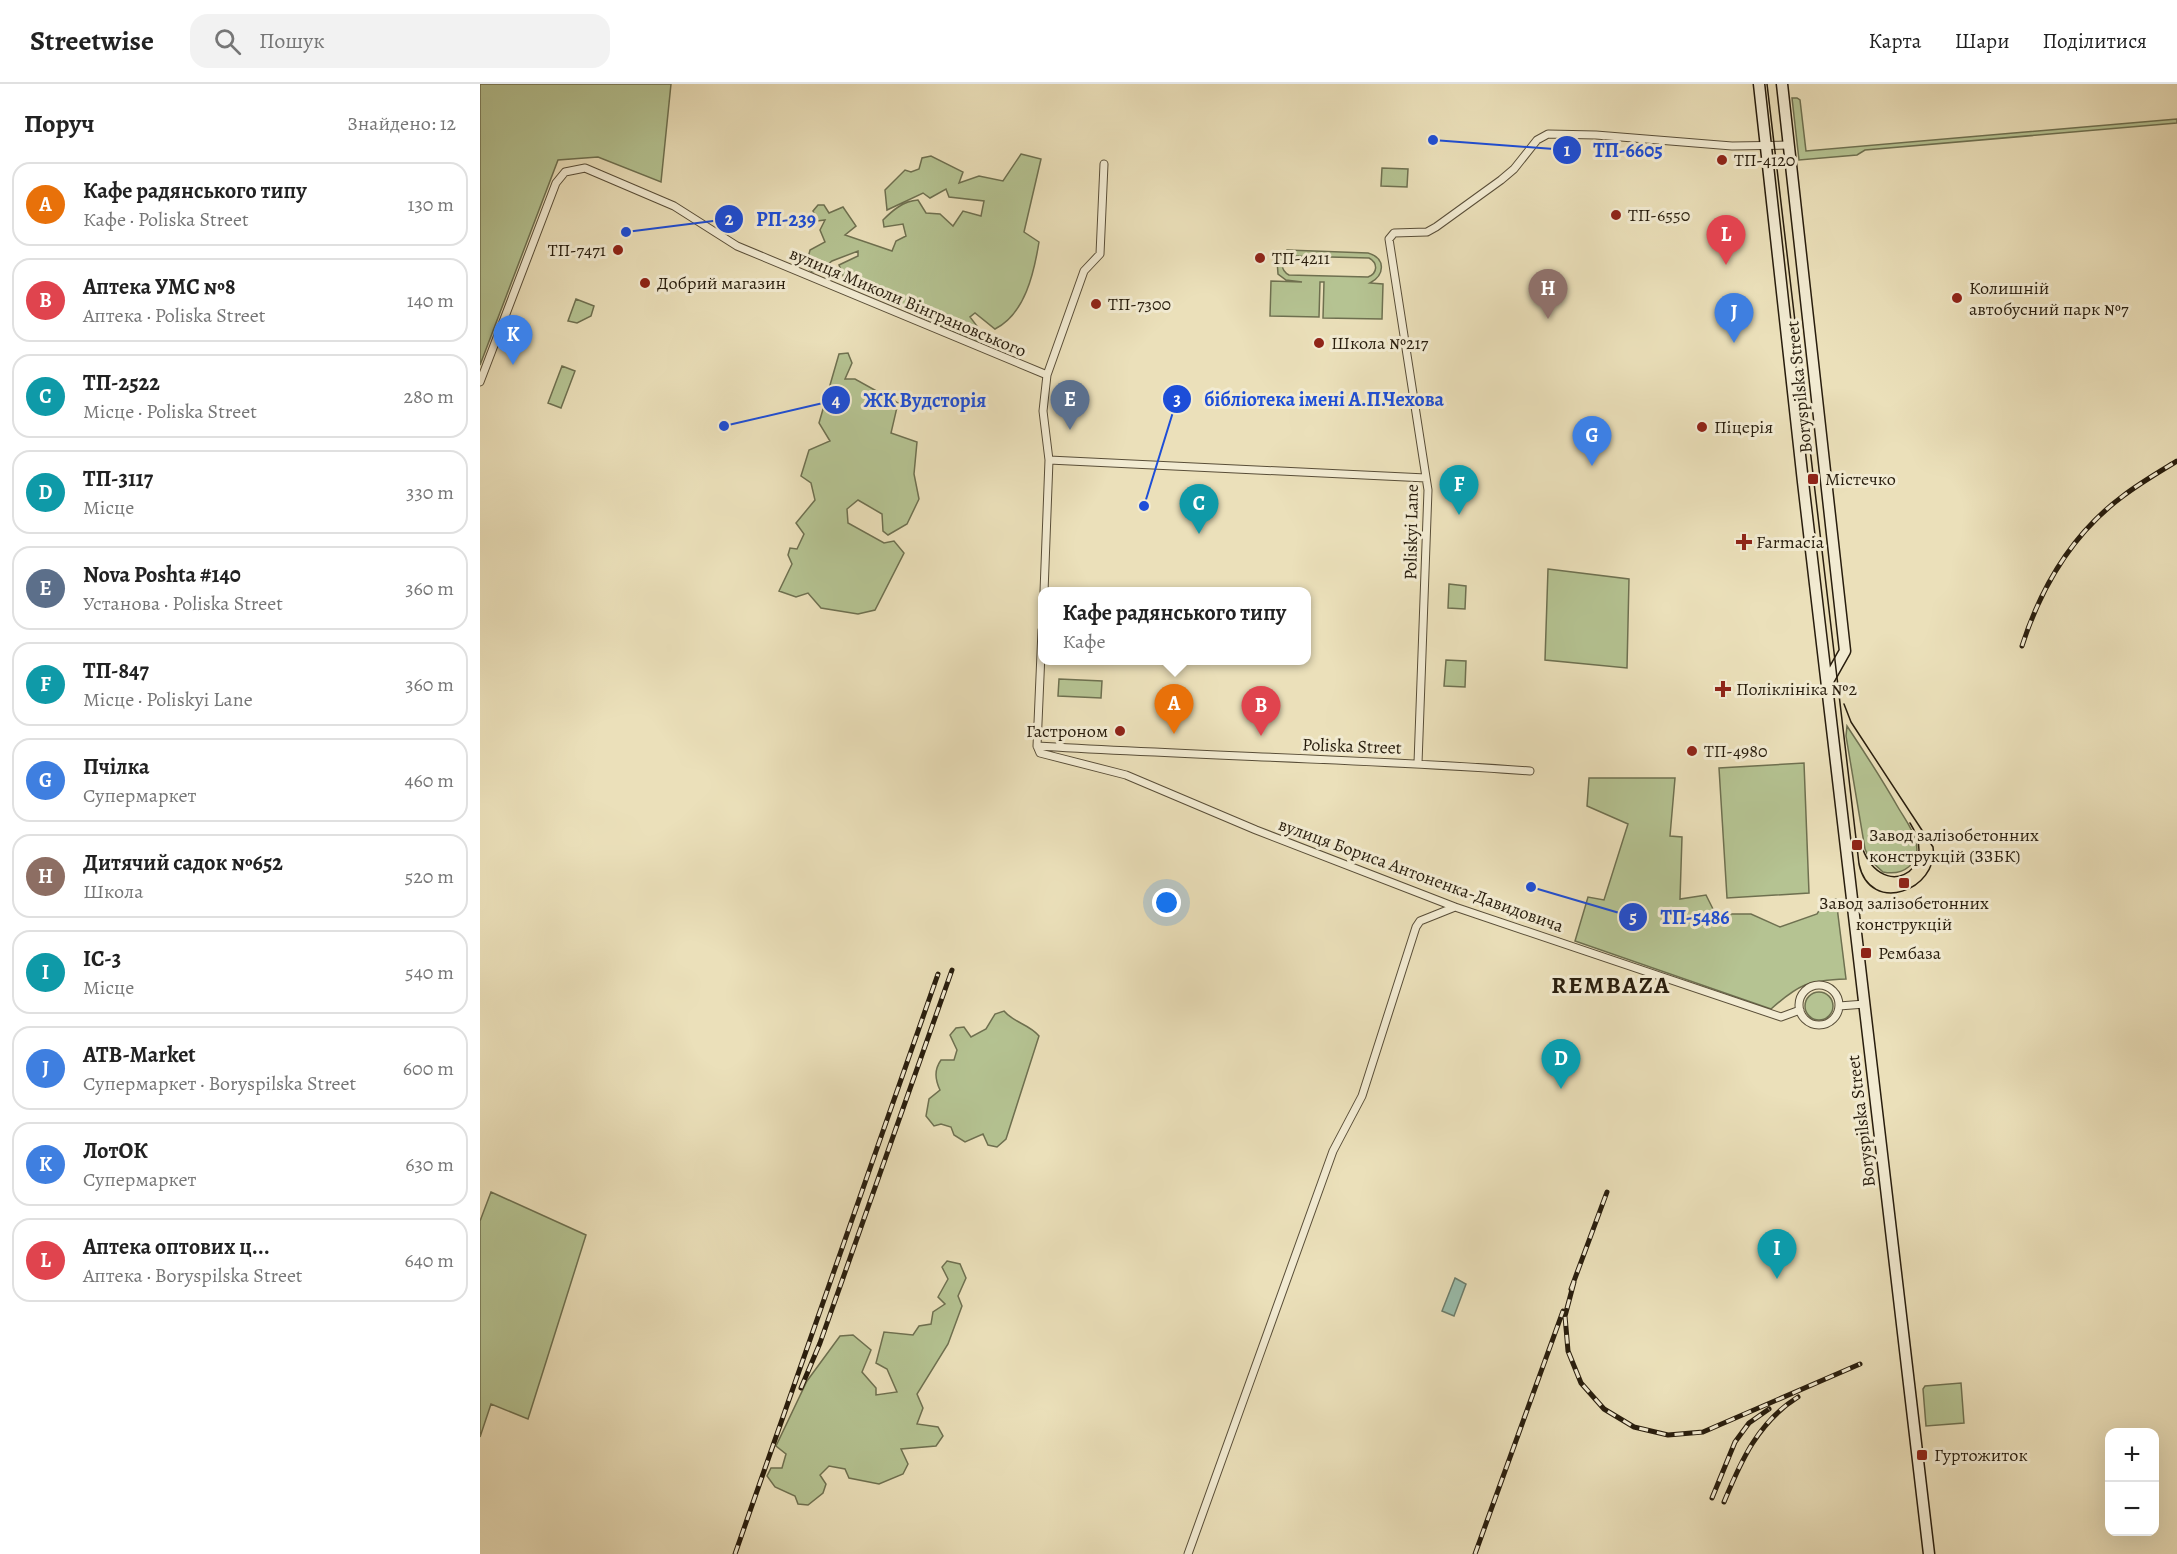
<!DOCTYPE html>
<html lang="uk">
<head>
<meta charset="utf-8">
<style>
  body { margin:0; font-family:Alegreya,serif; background:#f2f2f2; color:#222 }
  .controls { position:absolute; right:18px; bottom:18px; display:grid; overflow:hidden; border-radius:12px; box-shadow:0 6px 24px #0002 }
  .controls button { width:54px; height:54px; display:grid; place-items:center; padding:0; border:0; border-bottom:2px solid #e0e0e0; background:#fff; color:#222; font:30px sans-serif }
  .you { position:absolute; left:687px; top:819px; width:21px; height:21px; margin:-15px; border:4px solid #fff; border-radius:50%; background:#1a73e8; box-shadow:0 0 0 9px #1a73e833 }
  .badge { display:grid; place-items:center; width:39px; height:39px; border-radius:50%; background:#2563eb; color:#fff; font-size:20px; font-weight:700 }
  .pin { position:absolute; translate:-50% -50px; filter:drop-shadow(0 2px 3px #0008) }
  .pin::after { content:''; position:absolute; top:32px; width:21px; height:18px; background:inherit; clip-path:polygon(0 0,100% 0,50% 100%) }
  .popup { position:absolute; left:558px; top:503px; width:273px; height:78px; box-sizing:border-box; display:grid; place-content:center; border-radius:12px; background:#fff; filter:drop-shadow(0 2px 4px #0005); font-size:20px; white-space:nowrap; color:#767676 }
  .popup b { font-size:22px; color:#222 }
  .popup::after { content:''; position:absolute; left:50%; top:100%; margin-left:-12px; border:12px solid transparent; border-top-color:#fff }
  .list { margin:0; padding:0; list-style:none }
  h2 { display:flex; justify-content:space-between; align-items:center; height:78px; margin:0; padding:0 24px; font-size:26px }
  h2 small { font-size:20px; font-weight:400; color:#767676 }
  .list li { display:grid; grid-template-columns:39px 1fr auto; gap:18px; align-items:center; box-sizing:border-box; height:84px; margin:0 12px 12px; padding:0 12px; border:2px solid #e0e0e0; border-radius:18px }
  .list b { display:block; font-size:22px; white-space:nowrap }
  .list p { margin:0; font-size:20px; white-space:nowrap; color:#767676 }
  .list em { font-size:20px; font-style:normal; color:#767676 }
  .icon { flex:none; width:33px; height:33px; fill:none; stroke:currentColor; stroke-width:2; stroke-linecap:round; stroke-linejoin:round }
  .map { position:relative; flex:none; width:1697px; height:1470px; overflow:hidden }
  header { display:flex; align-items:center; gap:36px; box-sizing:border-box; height:84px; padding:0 30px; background:#fff; border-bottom:2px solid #e0e0e0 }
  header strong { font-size:28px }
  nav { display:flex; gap:33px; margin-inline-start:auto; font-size:21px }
  .search { width:420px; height:54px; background:#f2f2f2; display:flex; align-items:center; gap:15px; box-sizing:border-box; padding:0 21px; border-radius:18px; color:#767676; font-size:22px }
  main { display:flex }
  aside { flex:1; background:#fff }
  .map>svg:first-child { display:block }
  .green { fill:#b5c392; stroke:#6e7050; stroke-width:1.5; fill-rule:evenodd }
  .water { fill:#99bdac; stroke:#6c7d6c; stroke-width:1.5 }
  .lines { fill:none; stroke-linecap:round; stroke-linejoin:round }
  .minor-casing { stroke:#594e38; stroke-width:9 }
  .secondary-casing { stroke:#281d0d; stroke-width:13 }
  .minor { stroke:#f2ebd2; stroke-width:7 }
  .secondary { stroke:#f2ebd2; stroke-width:10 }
  .tram { stroke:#281d0d; stroke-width:1.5 }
  .rail-casing { stroke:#281d0d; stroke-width:5 }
  .rail { stroke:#f2ebd2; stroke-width:3; stroke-dasharray:9; stroke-linecap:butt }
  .poi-dot { fill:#8f2418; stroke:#f2ebd2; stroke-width:2 }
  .labels { text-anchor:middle; stroke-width:6; stroke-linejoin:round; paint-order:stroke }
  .poi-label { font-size:18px; fill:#281d0d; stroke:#f2ebd2; text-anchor:start }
  .street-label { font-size:18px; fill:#281d0d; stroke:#f2ebd2 }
  .district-label { font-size:24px; font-weight:bold; letter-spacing:1.5px; fill:#281d0d; stroke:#f2ebd2 }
  .leader { fill:none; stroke:#1d4ed8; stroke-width:2 }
  .callout-dot { fill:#1d4ed8; stroke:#f2ebd2; stroke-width:2 }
  .mark-label { font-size:18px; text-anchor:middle; font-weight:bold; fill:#fff }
  .callout-label { font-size:20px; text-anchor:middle; font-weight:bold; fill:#1d4ed8; stroke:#f2ebd2; stroke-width:6; stroke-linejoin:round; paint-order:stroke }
</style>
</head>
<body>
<header>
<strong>Streetwise</strong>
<div class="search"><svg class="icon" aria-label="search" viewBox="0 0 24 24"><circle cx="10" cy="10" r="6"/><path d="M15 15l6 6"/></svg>Пошук</div>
<nav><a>Карта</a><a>Шари</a><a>Поділитися</a></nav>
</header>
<main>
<aside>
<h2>Поруч<small>Знайдено: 12</small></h2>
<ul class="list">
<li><span class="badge" style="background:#e8710a">A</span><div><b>Кафе радянського типу</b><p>Кафе · Poliska Street</p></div><em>130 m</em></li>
<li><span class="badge" style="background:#e0444e">B</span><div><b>Аптека УМС №8</b><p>Аптека · Poliska Street</p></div><em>140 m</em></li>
<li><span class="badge" style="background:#0f9aa8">C</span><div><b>ТП-2522</b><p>Місце · Poliska Street</p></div><em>280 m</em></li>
<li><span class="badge" style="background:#0f9aa8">D</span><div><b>ТП-3117</b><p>Місце</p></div><em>330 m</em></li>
<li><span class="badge" style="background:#5c6f8a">E</span><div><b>Nova Poshta #140</b><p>Установа · Poliska Street</p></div><em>360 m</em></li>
<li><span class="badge" style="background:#0f9aa8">F</span><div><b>ТП-847</b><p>Місце · Poliskyi Lane</p></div><em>360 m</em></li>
<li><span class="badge" style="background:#3f7fe0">G</span><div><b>Пчілка</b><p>Супермаркет</p></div><em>460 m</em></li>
<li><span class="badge" style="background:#8d6e63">H</span><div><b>Дитячий садок №652</b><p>Школа</p></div><em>520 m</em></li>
<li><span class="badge" style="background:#0f9aa8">I</span><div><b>ІС-3</b><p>Місце</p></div><em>540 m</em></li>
<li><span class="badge" style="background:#3f7fe0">J</span><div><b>ATB-Market</b><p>Супермаркет · Boryspilska Street</p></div><em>600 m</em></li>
<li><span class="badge" style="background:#3f7fe0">K</span><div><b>ЛотОК</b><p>Супермаркет</p></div><em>630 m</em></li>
<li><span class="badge" style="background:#e0444e">L</span><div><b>Аптека оптових ц...</b><p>Аптека · Boryspilska Street</p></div><em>640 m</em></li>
</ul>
</aside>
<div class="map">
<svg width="1697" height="1470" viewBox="0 0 1697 1470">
  <rect width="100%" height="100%" fill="#ebe0ba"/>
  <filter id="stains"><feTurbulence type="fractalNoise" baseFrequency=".00333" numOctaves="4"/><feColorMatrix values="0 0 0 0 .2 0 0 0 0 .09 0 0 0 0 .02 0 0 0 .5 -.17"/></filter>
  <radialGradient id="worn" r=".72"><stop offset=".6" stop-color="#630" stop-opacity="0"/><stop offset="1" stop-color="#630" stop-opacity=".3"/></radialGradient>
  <!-- green -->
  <path class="green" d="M0,0h191l-10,98 -63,-25 -40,3 -78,205z
    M1312,14h5l3,2 6,51 371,-32v4l-312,27 -8,5 -58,5z
    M541,70l20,5 -17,73 15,10c-5,31 -14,72 -44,87l-20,-16 -5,4 16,21 -9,6 -133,-66 -5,-13 19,-9v-5l-26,10 -11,9 -9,2 -6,-6 4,-16 15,-8 -5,-12 5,-10 -8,1 -4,-10 5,-6h6l5,8 14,-6 13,19 -11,9 47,16 4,-10 10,-5 -3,-12 -19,3 -1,-7c9,-9 20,-19 35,-20l8,13 14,1 13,12 10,-15 18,5 3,-15 -35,-4 -3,-8 -16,9 -7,-5 -36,17 -2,-20 20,-20 6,2 8,-3 3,-11 9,-2 32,16 -4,11 20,-7 24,5z
    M902,84l26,1 -1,18 -26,-1z
    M807,166l81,3c18,5 17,22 2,30l13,1 -1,35 -59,-1 1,-36h-4l-1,35 -49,-1 1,-35 31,1 -16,-2 -8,-6 -1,-14zM810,172l79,2c9,5 9,15 -1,19l-79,-2c-9,-5 -9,-15 1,-19z
    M96,215l18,7 -3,10 -14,7 -9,-2z
    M368,269l4,10 -7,16h10l43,24 -7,30 26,9 -3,32 5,25 -12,25 -19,11 -5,-4 -1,-17 -24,-14 -11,9 1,14 36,20 10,-2 10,12 -29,57 -17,4 -37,-6 -13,-15 -12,4 -17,-6 13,-27 -4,-9 2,-7 7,1 7,-15 -8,-11 19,-23 -4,-17 -10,-7 8,-26 21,-9 -11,-18 20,-69z
    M82,282l13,5 -14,37 -13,-5z
    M1068,485l81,10 -2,89 -82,-8z
    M969,500l17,2 -1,23 -17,-1z
    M966,576l20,1 -1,26 -21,-1z
    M579,595l43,2 -1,17 -43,-2z
    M1367,642c18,27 36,55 52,83 6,10 15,22 17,33 5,22 -13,34 -33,30l-13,-12 -5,-11 -19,-113z
    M1324,679l5,130 -82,5 -8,-130z
    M1109,694h86l-5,58 12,1 -2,62 26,-4 7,14 14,5h24l29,13 37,-13 7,-11 12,-4 10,80c-37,1 -47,5 -75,30l-196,-68 13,-44 16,3 24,-76 -41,-18z
    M1325 922a14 14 0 1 1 28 0a14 14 0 1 1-28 0Z
    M524,927c10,12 25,13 35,25l-33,103 -9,8 -9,-2 -5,-11 -18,8 -11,-7 -3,-8 -10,-3 -7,2 -8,-10 3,-17 11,-9c-5,-11 -6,-20 1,-30h13l3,-10 -7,-15 6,-7 8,-1 7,10 15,-8 9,-15z
    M11,1108l95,43 -58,184 -37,-15 -11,33v-216z
    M467,1177l13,3 6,14 -8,18 4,10 -14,38 -31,50 6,14 -6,16 21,3 5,9 -7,10 -35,3 7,15 -5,10 -24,10 -30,-6 -4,-9 -16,-3 -9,9 6,9 -3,9 -15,12 -10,-1 -3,-8 -20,-9 -8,-11 4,-8h11l4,-14 -10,-8 31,-65 33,-45 13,-1 18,15 -9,22 14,16v7l21,-3 -10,-23 -11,-6 8,-31 29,3 6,-9 12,-2 2,-12 12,-8 -7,-7 10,-18 -6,-12z
    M1481,1299l3,40 -38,3 -3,-37 2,-3z"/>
  <!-- water -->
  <path class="water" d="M975,1194l11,6 -12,32 -12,-5z"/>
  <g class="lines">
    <defs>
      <path id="minor" d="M0,298l76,-199 9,-11 20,-4 89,38 63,40 310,129
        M569,376l377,18
        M564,508l5,-132 -6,-49 4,-36 37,-104 16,-17 4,-90
        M562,546l-5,116 3,7 86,22 130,55 199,77 326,110 19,-7
        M557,662c165,10 329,13 493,25
        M938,679l10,-273 -39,-251 5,-6 33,-1 9,-5 65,-47 13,-11 23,-29 11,-6 48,1 136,11 57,-1
        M1319 921a20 20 0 1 1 40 0a20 20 0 1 1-40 0Z
        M1359,922l26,-2
        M708,1470l145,-403 29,-55 54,-169 4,-6 35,-14"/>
      <path id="secondary" d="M1279,0l44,398 126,1072
        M1302,0l63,567 -18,32"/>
    </defs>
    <!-- minor casing -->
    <use href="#minor" class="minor-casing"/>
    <!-- secondary casing -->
    <use href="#secondary" class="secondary-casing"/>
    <!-- minor -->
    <use href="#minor" class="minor"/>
    <!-- secondary -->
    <use href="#secondary" class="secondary"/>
    <!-- tram -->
    <path class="tram" d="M1287,0l92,780c11,52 80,26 74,-17l-82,-125 -7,-18
      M1381,760c18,59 81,29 49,-21"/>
    <defs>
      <path id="rail" d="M1542,562c19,-59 51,-113 101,-150 17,-13 36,-24 54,-35
        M1094,1198l-9,34 3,35 13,32 23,26 30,18 34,8 35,-3 157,-68
        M1091,1205l36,-97
        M321,1304l19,-45 132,-373
        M1232,1414l23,-56 14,-19 20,-14
        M1244,1418c17,-41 34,-80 74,-105
        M255,1470l203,-580
        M995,1470l88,-243"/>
    </defs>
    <!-- rail casing -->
    <use href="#rail" class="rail-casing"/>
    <!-- rail -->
    <use href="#rail" class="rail"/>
  </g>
  <!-- markers -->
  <g class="poi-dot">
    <circle cx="1242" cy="76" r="6"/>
    <circle cx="1136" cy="131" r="6"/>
    <circle cx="138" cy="166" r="6"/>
    <circle cx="780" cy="174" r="6"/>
    <circle cx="165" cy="199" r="6"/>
    <circle cx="1477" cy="214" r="6"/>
    <circle cx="616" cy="220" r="6"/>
    <circle cx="839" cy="259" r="6"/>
    <circle cx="1222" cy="343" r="6"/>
    <rect x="1327" y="389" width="12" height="12" rx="3"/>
    <path d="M1261 449h6v6h6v6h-6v6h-6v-6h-6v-6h6z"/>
    <path d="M1240 596h6v6h6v6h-6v6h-6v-6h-6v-6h6z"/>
    <circle cx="640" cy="647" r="6"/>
    <circle cx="1212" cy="667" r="6"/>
    <rect x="1371" y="755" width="12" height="12" rx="3"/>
    <rect x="1418" y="793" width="12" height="12" rx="3"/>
    <rect x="1380" y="863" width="12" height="12" rx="3"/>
    <rect x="1436" y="1365" width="12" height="12" rx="3"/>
  </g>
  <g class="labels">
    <!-- poi labels -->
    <g class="poi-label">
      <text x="1254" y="82">ТП-4120</text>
      <text x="1148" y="137">ТП-6550</text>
      <text x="126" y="172" text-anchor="end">ТП-7471</text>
      <text x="792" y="180">ТП-4211</text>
      <text x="177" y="205">Добрий магазин</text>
      <text x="1489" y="210">Колишній<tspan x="1489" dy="21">автобусний парк №7</tspan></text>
      <text x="628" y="226">ТП-7300</text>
      <text x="851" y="265">Школа №217</text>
      <text x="1234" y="349">Піцерія</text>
      <text x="1345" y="401">Містечко</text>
      <text x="1276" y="464">Farmacia</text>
      <text x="1256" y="611">Поліклініка №2</text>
      <text x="628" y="653" text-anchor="end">Гастроном</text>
      <text x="1224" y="673">ТП-4980</text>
      <text x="1389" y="757">Завод залізобетонних<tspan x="1389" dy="21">конструкцій (ЗЗБК)</tspan></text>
      <text x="1424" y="825" text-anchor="middle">Завод залізобетонних<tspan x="1424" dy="21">конструкцій</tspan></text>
      <text x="1398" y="875">Рембаза</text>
      <text x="1454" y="1377">Гуртожиток</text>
    </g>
    <!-- street labels -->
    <g class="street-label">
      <text transform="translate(428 218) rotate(23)" y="6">вулиця Миколи Вінграновського</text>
      <text transform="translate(1319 303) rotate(-96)" y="6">Boryspilska Street</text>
      <text transform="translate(931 448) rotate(-89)" y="6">Poliskyi Lane</text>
      <text transform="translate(872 662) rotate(2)" y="6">Poliska Street</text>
      <text transform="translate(941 791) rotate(20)" y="6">вулиця Бориса Антоненка-Давидовича</text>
      <text transform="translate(1381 1037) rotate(-97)" y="6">Boryspilska Street</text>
    </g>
    <!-- district labels -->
    <g class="district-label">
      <text x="1131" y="909">REMBAZA</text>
    </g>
  </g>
  <!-- callouts -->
  <path class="leader" d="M953 56L1087 66M146 148L249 135M664 422L697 315M244 342L356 316M1051 803L1153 833"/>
  <g class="callout-dot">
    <circle cx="953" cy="56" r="6"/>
    <circle cx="146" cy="148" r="6"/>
    <circle cx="664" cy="422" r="6"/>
    <circle cx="244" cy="342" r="6"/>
    <circle cx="1051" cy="803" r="6"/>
    <circle cx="1087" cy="66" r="15"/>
    <circle cx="249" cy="135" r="15"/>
    <circle cx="697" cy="315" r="15"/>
    <circle cx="356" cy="316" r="15"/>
    <circle cx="1153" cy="833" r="15"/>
  </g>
  <g class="mark-label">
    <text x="1087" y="72">1</text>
    <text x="249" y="141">2</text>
    <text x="697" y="321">3</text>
    <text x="356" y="322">4</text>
    <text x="1153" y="839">5</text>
  </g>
  <g class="callout-label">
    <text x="1148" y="73">ТП-6605</text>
    <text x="306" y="142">РП-239</text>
    <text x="844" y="322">бібліотека імені А.П.Чехова</text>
    <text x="445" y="323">ЖК Вудсторія</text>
    <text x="1215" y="840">ТП-5486</text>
  </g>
  <rect width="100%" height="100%" filter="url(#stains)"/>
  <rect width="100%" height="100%" fill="url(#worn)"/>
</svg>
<div class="controls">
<button>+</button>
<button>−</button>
</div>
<div class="you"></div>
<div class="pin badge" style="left:694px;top:650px;background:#e8710a">A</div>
<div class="popup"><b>Кафе радянського типу</b>Кафе</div>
<div class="pin badge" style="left:781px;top:652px;background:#e0444e">B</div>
<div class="pin badge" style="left:719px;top:450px;background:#0f9aa8">C</div>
<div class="pin badge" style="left:1081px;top:1005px;background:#0f9aa8">D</div>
<div class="pin badge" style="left:590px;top:346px;background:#5c6f8a">E</div>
<div class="pin badge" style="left:979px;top:431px;background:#0f9aa8">F</div>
<div class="pin badge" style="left:1112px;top:382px;background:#3f7fe0">G</div>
<div class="pin badge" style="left:1068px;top:235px;background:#8d6e63">H</div>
<div class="pin badge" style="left:1297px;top:1195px;background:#0f9aa8">I</div>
<div class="pin badge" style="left:1254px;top:259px;background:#3f7fe0">J</div>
<div class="pin badge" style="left:33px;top:281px;background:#3f7fe0">K</div>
<div class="pin badge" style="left:1246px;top:181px;background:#e0444e">L</div>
</div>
</main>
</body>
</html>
